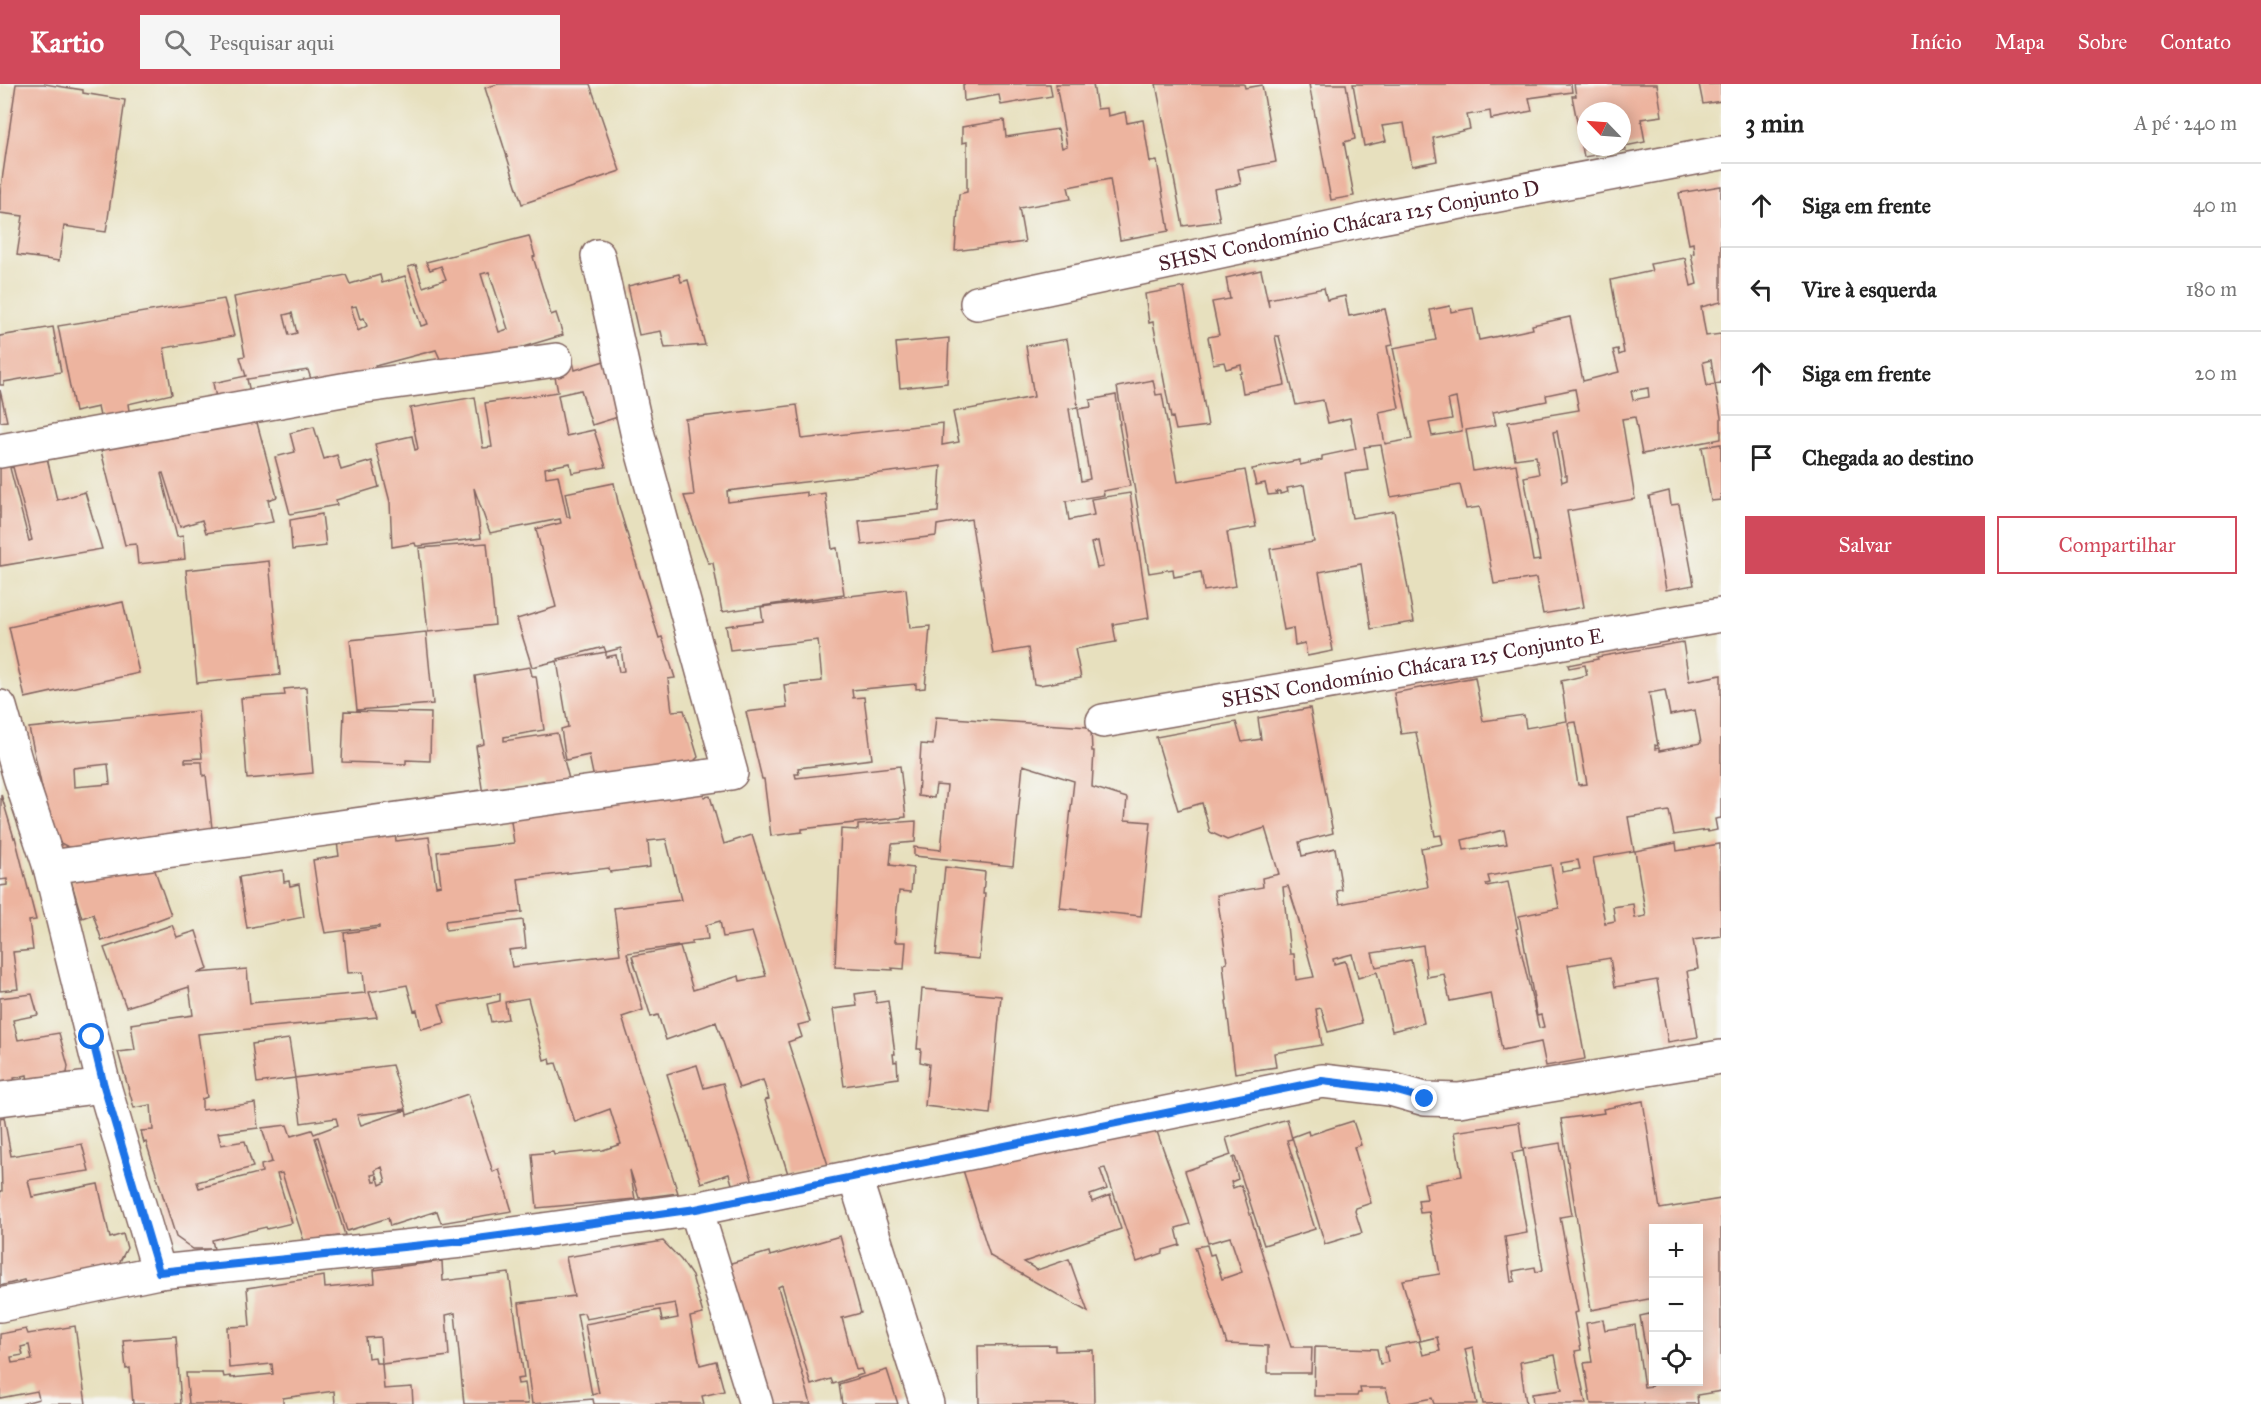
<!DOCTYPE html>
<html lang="pt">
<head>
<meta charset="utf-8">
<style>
  body { margin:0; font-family:"IM FELL Great Primer",serif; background:#f6f6f6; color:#222 }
  .controls { position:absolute; right:18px; bottom:18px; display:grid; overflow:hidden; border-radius:0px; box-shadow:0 3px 15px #0003 }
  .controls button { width:54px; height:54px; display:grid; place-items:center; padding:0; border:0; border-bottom:2px solid #e0e0e0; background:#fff; color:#222; font:30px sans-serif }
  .compass { position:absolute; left:1577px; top:18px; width:54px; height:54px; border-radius:50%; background:#fff; box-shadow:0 3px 15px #0003; rotate:295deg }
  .stop { position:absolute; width:18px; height:18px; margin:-14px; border:4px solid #1a73e8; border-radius:50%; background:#fff }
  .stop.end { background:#1a73e8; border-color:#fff; box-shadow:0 2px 6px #0008 }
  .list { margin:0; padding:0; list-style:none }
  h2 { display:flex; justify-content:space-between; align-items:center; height:78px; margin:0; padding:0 24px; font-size:26px }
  h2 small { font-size:20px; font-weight:400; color:#767676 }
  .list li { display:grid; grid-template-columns:39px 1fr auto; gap:18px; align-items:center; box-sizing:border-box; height:84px; padding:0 24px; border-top:2px solid #e0e0e0 }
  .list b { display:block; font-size:22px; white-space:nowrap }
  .list em { font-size:20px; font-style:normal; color:#767676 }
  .actions { display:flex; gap:12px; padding:18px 24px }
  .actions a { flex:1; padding:14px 0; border:2px solid #d1495b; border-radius:0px; text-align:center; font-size:21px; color:#d1495b }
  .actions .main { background:#d1495b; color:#fff }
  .icon { flex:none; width:33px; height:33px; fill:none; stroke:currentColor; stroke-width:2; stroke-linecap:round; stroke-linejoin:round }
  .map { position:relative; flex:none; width:1721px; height:1320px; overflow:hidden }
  header { display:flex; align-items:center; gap:36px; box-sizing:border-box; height:84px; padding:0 30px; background:#d1495b; color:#fff }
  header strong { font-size:28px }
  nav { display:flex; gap:33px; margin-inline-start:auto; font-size:21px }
  .search { width:420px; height:54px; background:#f6f6f6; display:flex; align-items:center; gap:15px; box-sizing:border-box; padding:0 21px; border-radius:0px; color:#767676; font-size:22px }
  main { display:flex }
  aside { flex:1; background:#fff }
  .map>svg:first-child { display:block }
  .building { fill:#edb49f; fill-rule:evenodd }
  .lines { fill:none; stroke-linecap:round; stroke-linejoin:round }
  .minor-casing { stroke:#81635e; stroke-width:36 }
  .minor { stroke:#fff; stroke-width:33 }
  .route { stroke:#1a73e8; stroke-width:8 }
  .labels { text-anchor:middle; stroke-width:5; stroke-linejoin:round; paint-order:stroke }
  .street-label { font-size:21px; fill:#4a1f2b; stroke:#f6f6f2 }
</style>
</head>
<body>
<header>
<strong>Kartio</strong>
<div class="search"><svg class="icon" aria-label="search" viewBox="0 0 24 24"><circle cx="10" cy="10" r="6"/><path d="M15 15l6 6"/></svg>Pesquisar aqui</div>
<nav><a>Início</a><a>Mapa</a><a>Sobre</a><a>Contato</a></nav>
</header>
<main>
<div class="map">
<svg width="1721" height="1320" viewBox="0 0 1721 1320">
  <rect width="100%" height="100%" fill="#f6f6f2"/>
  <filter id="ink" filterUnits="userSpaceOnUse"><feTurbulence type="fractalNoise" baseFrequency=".0167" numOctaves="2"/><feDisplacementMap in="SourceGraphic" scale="12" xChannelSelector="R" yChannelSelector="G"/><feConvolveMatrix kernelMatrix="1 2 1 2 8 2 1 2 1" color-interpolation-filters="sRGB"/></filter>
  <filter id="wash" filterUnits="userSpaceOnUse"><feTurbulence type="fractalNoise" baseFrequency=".008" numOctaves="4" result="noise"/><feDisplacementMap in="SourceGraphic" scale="24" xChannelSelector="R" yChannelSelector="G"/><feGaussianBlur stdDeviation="1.35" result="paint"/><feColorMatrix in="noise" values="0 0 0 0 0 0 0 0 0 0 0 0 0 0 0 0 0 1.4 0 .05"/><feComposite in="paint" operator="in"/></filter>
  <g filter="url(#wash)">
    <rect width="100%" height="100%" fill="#e7e0be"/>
    <g id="blocks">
      <!-- building -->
      <path class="building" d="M16,0h28l39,6v3l42,7 -19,132 -42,-6 -5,35 -42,-6 6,-39 -23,-3v-19z
        M498,0h92l30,87 -98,33 -37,-116z
        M963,0h87l2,12 -51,9 -2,-10 -35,6z
        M1056,0h37l4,25 10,-1 1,8 17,-4 2,11 16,-3 7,42 7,-1 12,70 -49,9 -10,-61 -42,8 3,12 -52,9 6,34 -70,9 4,-57 8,-2v-50l-5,1v-16l42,-7 2,17 52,-8 4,19 5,-2z
        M1156,0h88l1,4 17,-3 14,77 -38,7 3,15 -27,5 6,32 -37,5z
        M1309,0h37l9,55 -11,3 10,54 -23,4z
        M1353,0h218l1,8 -43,6 3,13 -41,8 -1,-8 -23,4 3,14 -37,9 4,23 -25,5 -8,-43 -22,3 4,15 -22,5z
        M1574,0h83l5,32 -21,3 4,23 -20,4 1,4 -42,7 -12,-61h4zM1586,27h36v36h-36z
        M1699,0h22v17l-18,3z
        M1721,102v116l-20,5 5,29 15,-2v49l-6,1 -4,-24 -8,2 4,24 8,-2 6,33v22l-79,15 -7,-37 -13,2 13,80 -68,12 17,96 -41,7 -7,-36 -42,6 -14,-77 -14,2 -6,-24 -69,12 -10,-52 -17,2 4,23 -23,3 7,45 42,-7 20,111 -43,7 -10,-65 -42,8 14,79 -26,5 -2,-13 -10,2 -2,-17 -9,2 -14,-81 44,-7 -10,-57 -17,3 1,4 -8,2v-3l-4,1 1,2 -9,1 -3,-12 -9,2 -4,-16 48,-9v5l22,-5v-4l34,-7 -6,-31 -22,5 -5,-23 -27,5 -17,-69h-4l10,49 -42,8 -3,-19 2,-1 -1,-8 -15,4 -2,-7 -11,2 -5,-27 11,-2 -7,-33 18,-3 -4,-21 35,-8 8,37 -1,-8 56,-11 3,12 18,-4 4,20 36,-7 8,36 -6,1 12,62 -20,4 6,32 27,-5 -19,-91 43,-8 -6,-30 20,-4 1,6 22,-4 6,32 54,-11 -1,-4 38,-8 13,64 36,-9 -6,-22 5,-1 1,6 5,-2 -13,-73 41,-9 -2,-7 35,-6 6,28 6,-2 -6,-30 3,-1 -1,-10 -4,1 -10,-51zM1648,304l1,9 -16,3 -2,-9zM1575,305l4,21 -71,12 7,37 21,-3 3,18 -15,3 16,83 -7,1 -17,-97 -43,7 -7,-41 30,-5 -3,-13 54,-11 -1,-6zM1456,314l6,33 -30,5 -3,-13 23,-4 -4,-19zM1557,347l8,44h2v5l-5,2 -9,-50z
        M529,152l6,20 -2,1 18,58 5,-2 7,22 -57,17 -65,9 -5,-11 -61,16 3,10 -64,12 -6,-18 -61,9 4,18 -34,6 -4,-20 33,-7 -6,-19 5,-1 -11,-59 112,-22 4,9 30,-9 2,8 23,-7 16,50 7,-2 -20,-57 8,-2 7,22 23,-8 -5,-13 -11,4 -4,-8zM489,188l19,57 -9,3 -18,-58zM356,222l4,13 4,-1 3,8 -9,5 -7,-24zM292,229l5,20 -8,2 -5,-20z
        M679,190l2,8 7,-2 17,65 -40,3 -4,-17 -22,4 -11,-49z
        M1184,203l24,139 -32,4 -3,-13 -2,1 -18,-96 -4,1 -4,-29z
        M224,215l10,37 -70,12 8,46 -44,10 2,13 -29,4 -3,-14 -23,5 -17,-86z
        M53,243l8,45 -57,10v3h-4v-49z
        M949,254l-2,45 -47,5 -4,-45z
        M1067,255l11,68 -9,2 12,72 9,-2 -12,-70 13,-2 -1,-7 26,-5 4,29h-1l11,62 -27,5 1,4 -38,6 3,19 25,-5 -3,-16 39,-6 19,125 -36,6 3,18 -41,7 6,29 -41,7 -6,-1 -6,-36 -35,6 -22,-135 -34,6 -1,11 -74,9 -3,-24 79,-9 3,-46 -214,25 1,11 79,-10v4l18,-3 7,56 5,-1 7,46 -122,18 -9,-49h-5l-24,-67 10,-1 -9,-76 112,-14 5,34 141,-16 -1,22 17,-3 -6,-30 81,-15 -8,-51zM1098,457l5,26 -6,1 -6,-25z
        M614,274l17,55 -39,12 -11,-35 -23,5 8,41 28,-6 12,37 -34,6 -2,-10 -25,5 1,9 12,-2 9,42h3l-5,-24 49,-10 5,24 35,115 5,16 3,-1 13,41 -7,1 4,32 12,-1 14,47 -10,10 -94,12 -5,-24 -23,5 -5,-31 7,-2 -11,-66 -25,6 -15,-48 39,-12 -20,-78 25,-6 -1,-4 -70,14 -16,-45 7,50 -62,8h-3l-1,-3 -23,4 -2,-45 -15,-58 37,-8 3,14 3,-1 -8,-41 65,-11 8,51 9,-1 -7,-44 73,-11 -5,-25 20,-5 2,8zM604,563l2,5 15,-4 3,23 -5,1 -3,-17 -10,2v-5l-47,9 -1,-2z
        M1153,296l3,15 6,-1 16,88 67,-12 11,57 -29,5 9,54 -32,5 -3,-19 -27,5 -1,-8 -24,4 -32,-186z
        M0,306l7,31 -7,1z
        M256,335l21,78 -9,3 5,22 -67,11 -4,-13 -22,7 -17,-54 -2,1 16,63 6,-1 2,23 -47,5 -2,-20 -11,1 -25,-98z
        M314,343l10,32 13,-4 4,15 31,-9 7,26 -43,13 1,5 -47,9 -15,-57 20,-5 -5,-19z
        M1721,360v56l-10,1 -9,-54z
        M47,374l10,42 28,-8 17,57 -102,17v-99zM13,383l19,73 -3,1 -19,-73z
        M1669,407l2,14 8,-1 15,81 -28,5 -17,-94z
        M322,430l4,32 -34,4 -2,-30z
        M487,459l8,82 -67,7 -9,-84z
        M269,477l11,114 -83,8 -11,-113z
        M906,505l4,39 20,-2 -5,62 -9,1v-5l-64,6 1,8 11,-1 8,62 -74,9 1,6h-4l1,4 104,-12 6,51 -104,12v3l-31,4 -7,-57h-2l-16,-67 41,-5 -3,-22 38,-4 -4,-41 -88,10 -4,-24 37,-5 -2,-14z
        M123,518l16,71 -114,25 -16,-71z
        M426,548l7,72 -76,6 -7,-70z
        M1683,558l6,39 32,-6v143l-6,1 2,11 -9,2 -1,-2 -33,5 -5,-24 -41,6 6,34 -41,7 12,65 10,-2 -2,-14 20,-3 2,14 11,-2 -11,-65 41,-8 1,8 43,-7 1,92 -28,4 5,29 -11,2 11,66 -30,5 -11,-62 -42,7 -5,-29 -42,7 17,94 -39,7 -5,-24 -39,8 -11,-57 -41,8 -6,-27 -17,3 -4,-32 -51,8 4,14 35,-7 13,63 -32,8 -15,-59 -19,6 -6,-24 -19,5 1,5 11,-3 17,62 -34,9 -7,-24 -5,1 6,36 -48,8 2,14 -41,6 -9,-72 1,-1 -4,-36 4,-1 -10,-68 46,-8 -1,-9 17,-4 -14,-46 -38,12 -17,-8 -8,-29 -24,7 -22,-73 80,-15 6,20 19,-3 -3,-21 52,-10 23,125 -34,9 3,14 33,-8 7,42 -5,1 3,13 88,-17 -7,-39 22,-4 -2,-9 -6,1 -19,-104 -15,2 -7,-41 81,-16 8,44 41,-6 2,13 41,-7 -6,-40 26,-6 -2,-10 -16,3 -1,-3 30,-6 -1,-2zM1665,606l5,25 25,-5 6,33 -42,8v-3l-4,1v-4l3,1 -9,-53zM1576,638l11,62 -9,1 -10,-62zM1504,746l3,14 -43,6 -2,-10zM1578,776l2,9 -18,3 -1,-9zM1551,781l8,43 -40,8 18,100 4,-1 3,12 -5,1 -23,-99 2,-1 -10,-46 -21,4 -1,-2 4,-1 -2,-7zM1288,802l9,28 17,63 -18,3 -2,-26h-4l-7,-67z
        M530,583l2,9h4l8,54 -40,7v4l53,-8 13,50 -25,5 -1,-7 -39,7 -22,7 -7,-49 8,-2 -9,-68z
        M306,603l7,86 -66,6 -6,-81 44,-3 -1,-6z
        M198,627l4,47 -17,1v3h17l1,14 3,-1 7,62 -143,11 -17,-9 -24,-111zM108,680l2,20 -36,3 -1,-19z
        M344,627l87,2 -1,48 -24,-1v4l-64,-2z
        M936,633l153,10v3l2,-1 1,22h2l-2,36 35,11 -2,22 26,2 -10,94 -81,-8 14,-127 -51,-16 -10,101 -99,-10v-9l27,3 6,-64 -11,-1 -2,13 -16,-2 3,-52 12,1z
        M707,705l2,4 -6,1 1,3 6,-1 14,48 28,-9 58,187 -12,3 4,12 -14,5 40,123 -40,9 -23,-74 4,-1 -6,-19 -24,8 -23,-66 -50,18 -8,-25 -7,2 -19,-61 48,-9 13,43 46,-14 1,5 26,-5 -14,-44 -29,5 -3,-16 -14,4 2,14 -16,2v3l-65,9 16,57 -21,7 56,176 -39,5 -9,-28 5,29 -98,9 -5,-54 21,-2 1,3 49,-5 18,-6 -11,-35 -35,13 -19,-59 -5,1 -1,-6 -6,2 -16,-62 -23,4 3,17 -17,3 -4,-18 13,-3v-7l-61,10 6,19 -24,6 -4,-19 -3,1 -7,-26 -38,7 8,25 -179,17 9,63 -5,2v11l53,-7 3,25 -40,5 3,12 24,-4 8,26 -56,15 2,6 63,-16 -1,-7 11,-3 -10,-34 25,-3 4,11 21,-6 2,4 24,-9 -2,-7 -35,5 -6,-45 97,-13 14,44 -49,6 4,10 45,-15 1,5 61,-21 25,78 6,-3 13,42 -71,12 -4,-12 -47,15 -2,-8 -41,13 -29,-94 -3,1 30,97 -41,6 -22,-68 -5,1 15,49 -25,6 -1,-2 -54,13 2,9h-21l-17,-12 -30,-95 -2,1 -3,-12 12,-1 -2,-25 -17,3 -16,-56 17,-2 -4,-26 62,-9 -4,-28 -63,20 -22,-59 68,-23 5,12 19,-6 12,38 -11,4 50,-4 3,34 115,-10 -2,-21 -15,1 -4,-40 35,-5v-2l-54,7 -4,-19 -8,-54 26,-4 -2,-14 58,-8 1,7 33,-4 7,49 5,-1 -4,-33 77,-9 -4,-29zM666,755l15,61 -67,8 6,46 -108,13 -3,-17 17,-2 -3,-28 -77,10 -1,-9 77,-9 -4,-33 91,-11 1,4 40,-5 -2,-26zM382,1083l4,15 -6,3 -3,-10 -1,7h-3l-2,-7 5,-1 -1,-4z
        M1,710l13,44 1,-1 21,83 -7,1 4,29 -20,2 5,37 -18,2v-105l7,-1v-6l-7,1z
        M916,737l-1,21 -23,2 -2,21 23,3 -2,24 -12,-1 -3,26 -1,25h11l-2,27 -12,-1 1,2 -58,-3 6,-138 17,1v-5z
        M945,783l40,5 -2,22h2l-6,65 -43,-4z
        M154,784l17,47 -24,9v2l-45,15 -9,-27 -11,4 -11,-37 9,-3z
        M283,786l1,12 5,-1 1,5 9,-2 5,33 -57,11 -8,-51z
        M922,905l79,7 -11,118 -65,-8 4,-42 -9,-2 1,-13h-4z
        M875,907l1,12 12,-2 7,53h-2l1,8 3,-1 1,17 -54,8 -11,-77 24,-3 -2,-12z
        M32,910l6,21 -25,5 5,20 41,-7 9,33 -1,7 -39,9 -1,-7 -13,3 1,4 -15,3v-87z
        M289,955l6,39 -38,5 -5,-39z
        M697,981l7,23 19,-5 7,27 23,72 -20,5 -4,-13 -28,9 -34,-109z
        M1643,1017l17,108 61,-10v192l-24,4 1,9h-107l-7,-41 8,-1 -6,-39 17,-3 2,10 30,-5 9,62 8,-1 -12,-70 14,-3v69h44v-154h-44v70l-63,12 -30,-191 43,-6 -1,-4z
        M4,1033l7,39 71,-12 7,27 -61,9 4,17 66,-13 12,54 13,-4 4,14 -9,17 -91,24 -3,-9 -24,6v-94l2,-1 -2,-73z
        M1287,1035l5,20 -5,1 28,89 -51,16 -29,-88 -2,1 5,21 -7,3 2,6 8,-3 50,162h21l-1,26h-43v-27l-41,-2 -32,-97 12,-2 3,10 4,-1 8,25 20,-7 -12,-35 -22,6 -23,-72 46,-16 -5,-17z
        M1353,1037l8,24 -7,2 17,56 -15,5 -1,3 7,22 -37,11 -33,-107 16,-6 1,4z
        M1519,1038l4,29 -11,2 15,80 -22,4 6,45 4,-1 -2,-10 22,-4 1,5 7,-2 -20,-121 37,-6 12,72 -12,2 18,95 -4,1 7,37 -6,1 11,53h-53l-1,-10 30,-4 -7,-35 -35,7 6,41 -43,1 -10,-57 -8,2 12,55h-43l-2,-6 -30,6h-12l-4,-16h-26l1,5h-3l-1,3h-43l1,-49 62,2 3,15 8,-2 -3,-15 34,-6 4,14 17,-4 -3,-14 -17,4 -18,-61 38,-6 -11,-62 -9,1 -2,-13 9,-1 -3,-16 38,-7 -8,-44z
        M1155,1042l35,98 -14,4 4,17 -17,5v3l-26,9 -32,-94 -5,1 7,20 -17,6 2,7 18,-7 11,34 -97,33 13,8 32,-11 19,53 -98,-56 -27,-86z
        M840,1152l21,77 -19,5 14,52 5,-1 2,5 -30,10 -2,-5 -20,6 -29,-100 -4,2 33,117h-43l-47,-138 48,-14 1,4z
        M663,1157l18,19 11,16 11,38 -13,3 10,48 16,-4 8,30 -22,5 2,8h-110l-1,-5 -61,5 -13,-101 55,-7 -8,-39zM675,1219l3,15 -16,3 -2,-11 -75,14 14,69 -7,2 -15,-81 7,-1 2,6z
        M442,1177l1,20 66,-8 15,105 -7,1 1,5 7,-1 3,21h-64l-9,-91 -9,2 3,41 -67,8 2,25 28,-2 1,17h-78l-1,-13 -51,7v6h-94l-3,-31h37l1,4 6,-1 1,2 42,-4 -1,-10 -43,4 -2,-41 23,-1 -3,-38 77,-12 1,12 50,-5 -1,-13zM380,1253l2,26h-6l-1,-6 -7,1 -2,-20z
        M75,1242l11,78h-65l18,-5 -2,-8 -37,7v-64l26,-5 2,5zM29,1261l3,15 -20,3 -1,-6 12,-2 -2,-8z
        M176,1252l5,68h-48l-3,-36 -4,1 -3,-29z
        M1055,1261v6l38,-1 1,54h-115l-1,-58z
        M887,1286l11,34h-56l-3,-20z"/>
    </g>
  </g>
  <g filter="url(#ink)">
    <use href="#blocks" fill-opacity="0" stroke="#81635e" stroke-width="1.5"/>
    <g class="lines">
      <defs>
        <g id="minor">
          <path id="s1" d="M977,219l399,-85 345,-65"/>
          <path d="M0,367l359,-64 197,-27"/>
          <path d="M0,623l20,70 30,90 54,219 55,186"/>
          <path id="s2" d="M1103,637l618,-106"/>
          <path d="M50,783l681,-94 -94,-341 -39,-176"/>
          <path d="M0,1015l104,-13"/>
          <path d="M855,1094l72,226"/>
          <path d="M696,1125l60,195"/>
          <path d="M0,1221l159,-33 303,-31 234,-32 626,-128 68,8 35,10 34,1 262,-43"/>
        </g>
      </defs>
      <!-- minor casing -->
      <use href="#minor" class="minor-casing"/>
      <!-- minor -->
      <use href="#minor" class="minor"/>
    </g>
  </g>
  <g class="lines" filter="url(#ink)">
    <!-- route -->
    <path class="route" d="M92,953l12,49 55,186 303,-31 234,-32 626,-128 68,8 35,10"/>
  </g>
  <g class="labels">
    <!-- street labels -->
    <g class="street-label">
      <text dy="7" stroke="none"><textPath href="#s1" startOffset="380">SHSN Condomínio Chácara 125 Conjunto D</textPath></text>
      <text dy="7" stroke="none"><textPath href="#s2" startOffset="314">SHSN Condomínio Chácara 125 Conjunto E</textPath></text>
    </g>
  </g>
</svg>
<div class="controls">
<button>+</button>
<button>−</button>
<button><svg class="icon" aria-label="locate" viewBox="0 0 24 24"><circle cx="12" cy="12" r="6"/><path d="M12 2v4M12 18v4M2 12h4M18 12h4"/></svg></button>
</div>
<svg class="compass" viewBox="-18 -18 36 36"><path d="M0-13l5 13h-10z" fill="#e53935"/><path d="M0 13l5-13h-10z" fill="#767676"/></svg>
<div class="stop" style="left:92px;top:953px"></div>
<div class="stop end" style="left:1425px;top:1015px"></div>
</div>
<aside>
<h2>3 min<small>A pé · 240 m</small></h2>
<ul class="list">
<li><svg class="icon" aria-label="ahead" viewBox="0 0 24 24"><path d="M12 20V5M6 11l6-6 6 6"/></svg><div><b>Siga em frente</b></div><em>40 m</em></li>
<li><svg class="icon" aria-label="left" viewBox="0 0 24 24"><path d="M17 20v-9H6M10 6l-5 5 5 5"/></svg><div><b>Vire à esquerda</b></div><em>180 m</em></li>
<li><svg class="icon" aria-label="ahead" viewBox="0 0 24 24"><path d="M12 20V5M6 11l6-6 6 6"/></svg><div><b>Siga em frente</b></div><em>20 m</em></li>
<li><svg class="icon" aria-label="arrive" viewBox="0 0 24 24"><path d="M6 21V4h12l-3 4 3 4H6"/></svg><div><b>Chegada ao destino</b></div></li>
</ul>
<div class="actions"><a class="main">Salvar</a><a>Compartilhar</a></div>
</aside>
</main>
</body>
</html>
